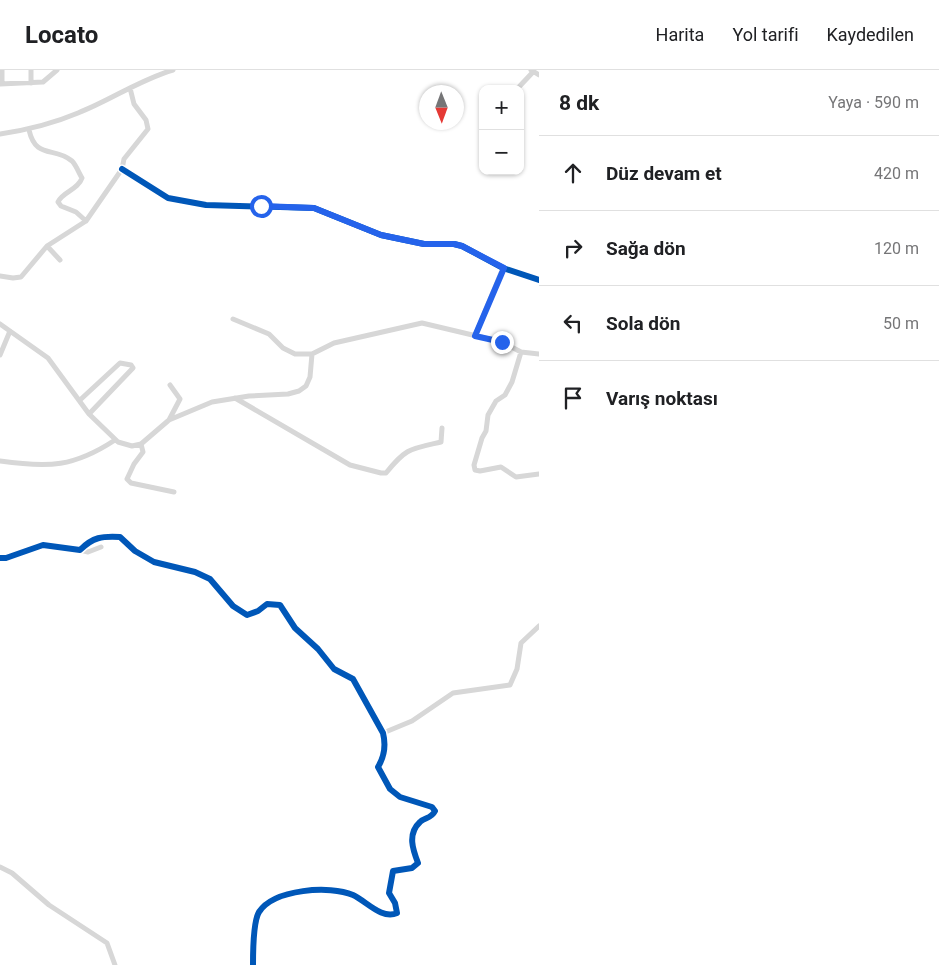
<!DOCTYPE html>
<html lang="tr">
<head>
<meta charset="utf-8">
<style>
  body { margin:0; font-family:Roboto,sans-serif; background:#f2f2f2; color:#202124 }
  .controls { position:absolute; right:15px; top:15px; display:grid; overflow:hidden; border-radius:10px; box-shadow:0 1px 4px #0004 }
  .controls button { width:45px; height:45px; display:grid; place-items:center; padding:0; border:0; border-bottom:1px solid #e0e0e0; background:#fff; color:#202124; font:25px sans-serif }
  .compass { position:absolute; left:419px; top:15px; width:45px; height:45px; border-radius:50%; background:#fff; box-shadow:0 1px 4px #0004; rotate:179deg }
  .stop { position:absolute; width:15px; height:15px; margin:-11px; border:4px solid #2563eb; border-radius:50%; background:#fff }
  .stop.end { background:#2563eb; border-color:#fff; box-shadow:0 1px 5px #0008 }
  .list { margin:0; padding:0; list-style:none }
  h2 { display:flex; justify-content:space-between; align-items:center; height:65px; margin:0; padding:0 20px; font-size:21px }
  h2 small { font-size:16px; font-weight:400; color:#757577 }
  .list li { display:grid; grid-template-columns:32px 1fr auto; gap:15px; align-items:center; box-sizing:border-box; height:75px; padding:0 20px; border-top:1px solid #e0e0e0 }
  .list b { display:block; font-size:19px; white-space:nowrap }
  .list em { font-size:16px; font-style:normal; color:#757577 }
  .icon { flex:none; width:28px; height:28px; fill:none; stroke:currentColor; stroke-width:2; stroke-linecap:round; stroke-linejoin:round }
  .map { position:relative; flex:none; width:539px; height:895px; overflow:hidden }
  header { display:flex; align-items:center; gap:30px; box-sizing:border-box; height:70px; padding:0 25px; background:#fff; border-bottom:1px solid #e0e0e0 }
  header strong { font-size:24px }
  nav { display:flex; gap:28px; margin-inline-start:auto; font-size:18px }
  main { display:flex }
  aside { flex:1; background:#fff }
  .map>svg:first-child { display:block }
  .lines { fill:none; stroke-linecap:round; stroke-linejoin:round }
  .minor { stroke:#d7d7d7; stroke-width:5 }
  .cycleway-casing { stroke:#fff; stroke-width:9 }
  .cycleway { stroke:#0057b8; stroke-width:6 }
  .route { stroke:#2563eb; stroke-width:6 }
</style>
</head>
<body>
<header>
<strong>Locato</strong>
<nav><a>Harita</a><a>Yol tarifi</a><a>Kaydedilen</a></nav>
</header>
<main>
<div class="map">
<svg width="539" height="895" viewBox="0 0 539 895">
  <rect width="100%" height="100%" fill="#fff"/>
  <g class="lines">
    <!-- minor -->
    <path class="minor" d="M31,0v13
      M531,0l8,5
      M0,14l43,-2 14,-12
      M2,14v-14
      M517,19l16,-17
      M29,60c7,30 25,16 43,31 4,4 7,12 10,17 -4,12 -20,14 -24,24l3,4 15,6 10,9
      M0,64c27,-4 52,-10 78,-21 33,-13 61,-33 95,-43
      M122,99l46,29 38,7 108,3 67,27 43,9h30l8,2 41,22 36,12
      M47,176l13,14
      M0,206l13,2 8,-1 26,-31 39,-25 36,-52 2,-10 24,-30 -2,-9 -12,-16 -4,-16
      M233,249l36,15 14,14 12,6h17l22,-11 88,-20 80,19 19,10 18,2
      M0,254l48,34 41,56 29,28 14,4 9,-2 28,-24 43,-18 37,-6 39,-2 11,-3 7,-5 4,-9 2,-23
      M475,266l28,-68
      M521,282l-9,30 -7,13 -9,6 -8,14 -2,16 -4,7 -8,27 1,5 5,1 21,-4 15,10 23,-3
      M0,285l10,-24
      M235,328l115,67 31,8h5c20,-25 24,-24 55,-31l1,-14
      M80,330l40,-37 11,2 2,3 -44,46
      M169,350l11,-21 -10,-14
      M141,374l2,8 -9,12 -7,15 4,4 43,9
      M0,391c49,7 74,6 115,-21
      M80,480l8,2 13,-5
      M0,488h6l37,-13 37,5c13,-13 22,-14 40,-13l15,14 19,11 41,10 15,7 23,27 14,9 11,-4 9,-7 13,1 15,23 23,21 16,20 19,10 30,54c3,12 1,24 -5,34l12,22 10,8 32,10 3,4c-4,8 -10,6 -15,11 -13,12 -7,28 -2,41l-6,5 -19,3 -4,22 6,10 2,10c-15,7 -31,-12 -44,-18 -23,-10 -79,-6 -94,17 -6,10 -6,41 -6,53
      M383,663l29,-12 41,-28 57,-8 7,-16 4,-26 18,-17
      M0,797l12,6 37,32 58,38 8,22"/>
    <defs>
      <path id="cycleway" d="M122,99l46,29 38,7 108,3 67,27 43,9h30l8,2 41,22 36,12
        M0,488h6l37,-13 37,5c13,-13 22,-14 40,-13l15,14 19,11 41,10 15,7 23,27 14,9 11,-4 9,-7 13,1 15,23 23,21 16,20 19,10 30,54c3,12 1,24 -5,34l12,22 10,8 32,10 3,4c-4,8 -10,6 -15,11 -13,12 -7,28 -2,41l-6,5 -19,3 -4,22 6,10 2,10c-15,7 -31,-12 -44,-18 -23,-10 -79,-6 -94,17 -6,10 -6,41 -6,53"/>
    </defs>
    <!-- cycleway casing -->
    <use href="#cycleway" class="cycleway-casing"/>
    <!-- cycleway -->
    <use href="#cycleway" class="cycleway"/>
  </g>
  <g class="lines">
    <!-- route -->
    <path class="route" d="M261,136l53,2 67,27 43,9h30l8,2 42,22 -29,68 27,6"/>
  </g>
</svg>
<div class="controls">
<button>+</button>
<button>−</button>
</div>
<svg class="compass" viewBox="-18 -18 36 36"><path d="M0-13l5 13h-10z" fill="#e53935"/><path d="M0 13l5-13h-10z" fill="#757577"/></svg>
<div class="stop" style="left:261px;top:136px"></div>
<div class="stop end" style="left:502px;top:272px"></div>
</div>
<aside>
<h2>8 dk<small>Yaya · 590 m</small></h2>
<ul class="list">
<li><svg class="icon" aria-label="ahead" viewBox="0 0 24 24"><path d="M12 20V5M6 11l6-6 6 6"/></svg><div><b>Düz devam et</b></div><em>420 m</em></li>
<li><svg class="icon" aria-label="right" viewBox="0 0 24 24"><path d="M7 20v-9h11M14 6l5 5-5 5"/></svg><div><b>Sağa dön</b></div><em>120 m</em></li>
<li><svg class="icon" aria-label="left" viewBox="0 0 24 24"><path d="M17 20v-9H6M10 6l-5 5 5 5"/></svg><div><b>Sola dön</b></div><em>50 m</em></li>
<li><svg class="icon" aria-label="arrive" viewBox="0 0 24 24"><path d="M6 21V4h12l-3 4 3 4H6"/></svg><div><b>Varış noktası</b></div></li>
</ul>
</aside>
</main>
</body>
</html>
